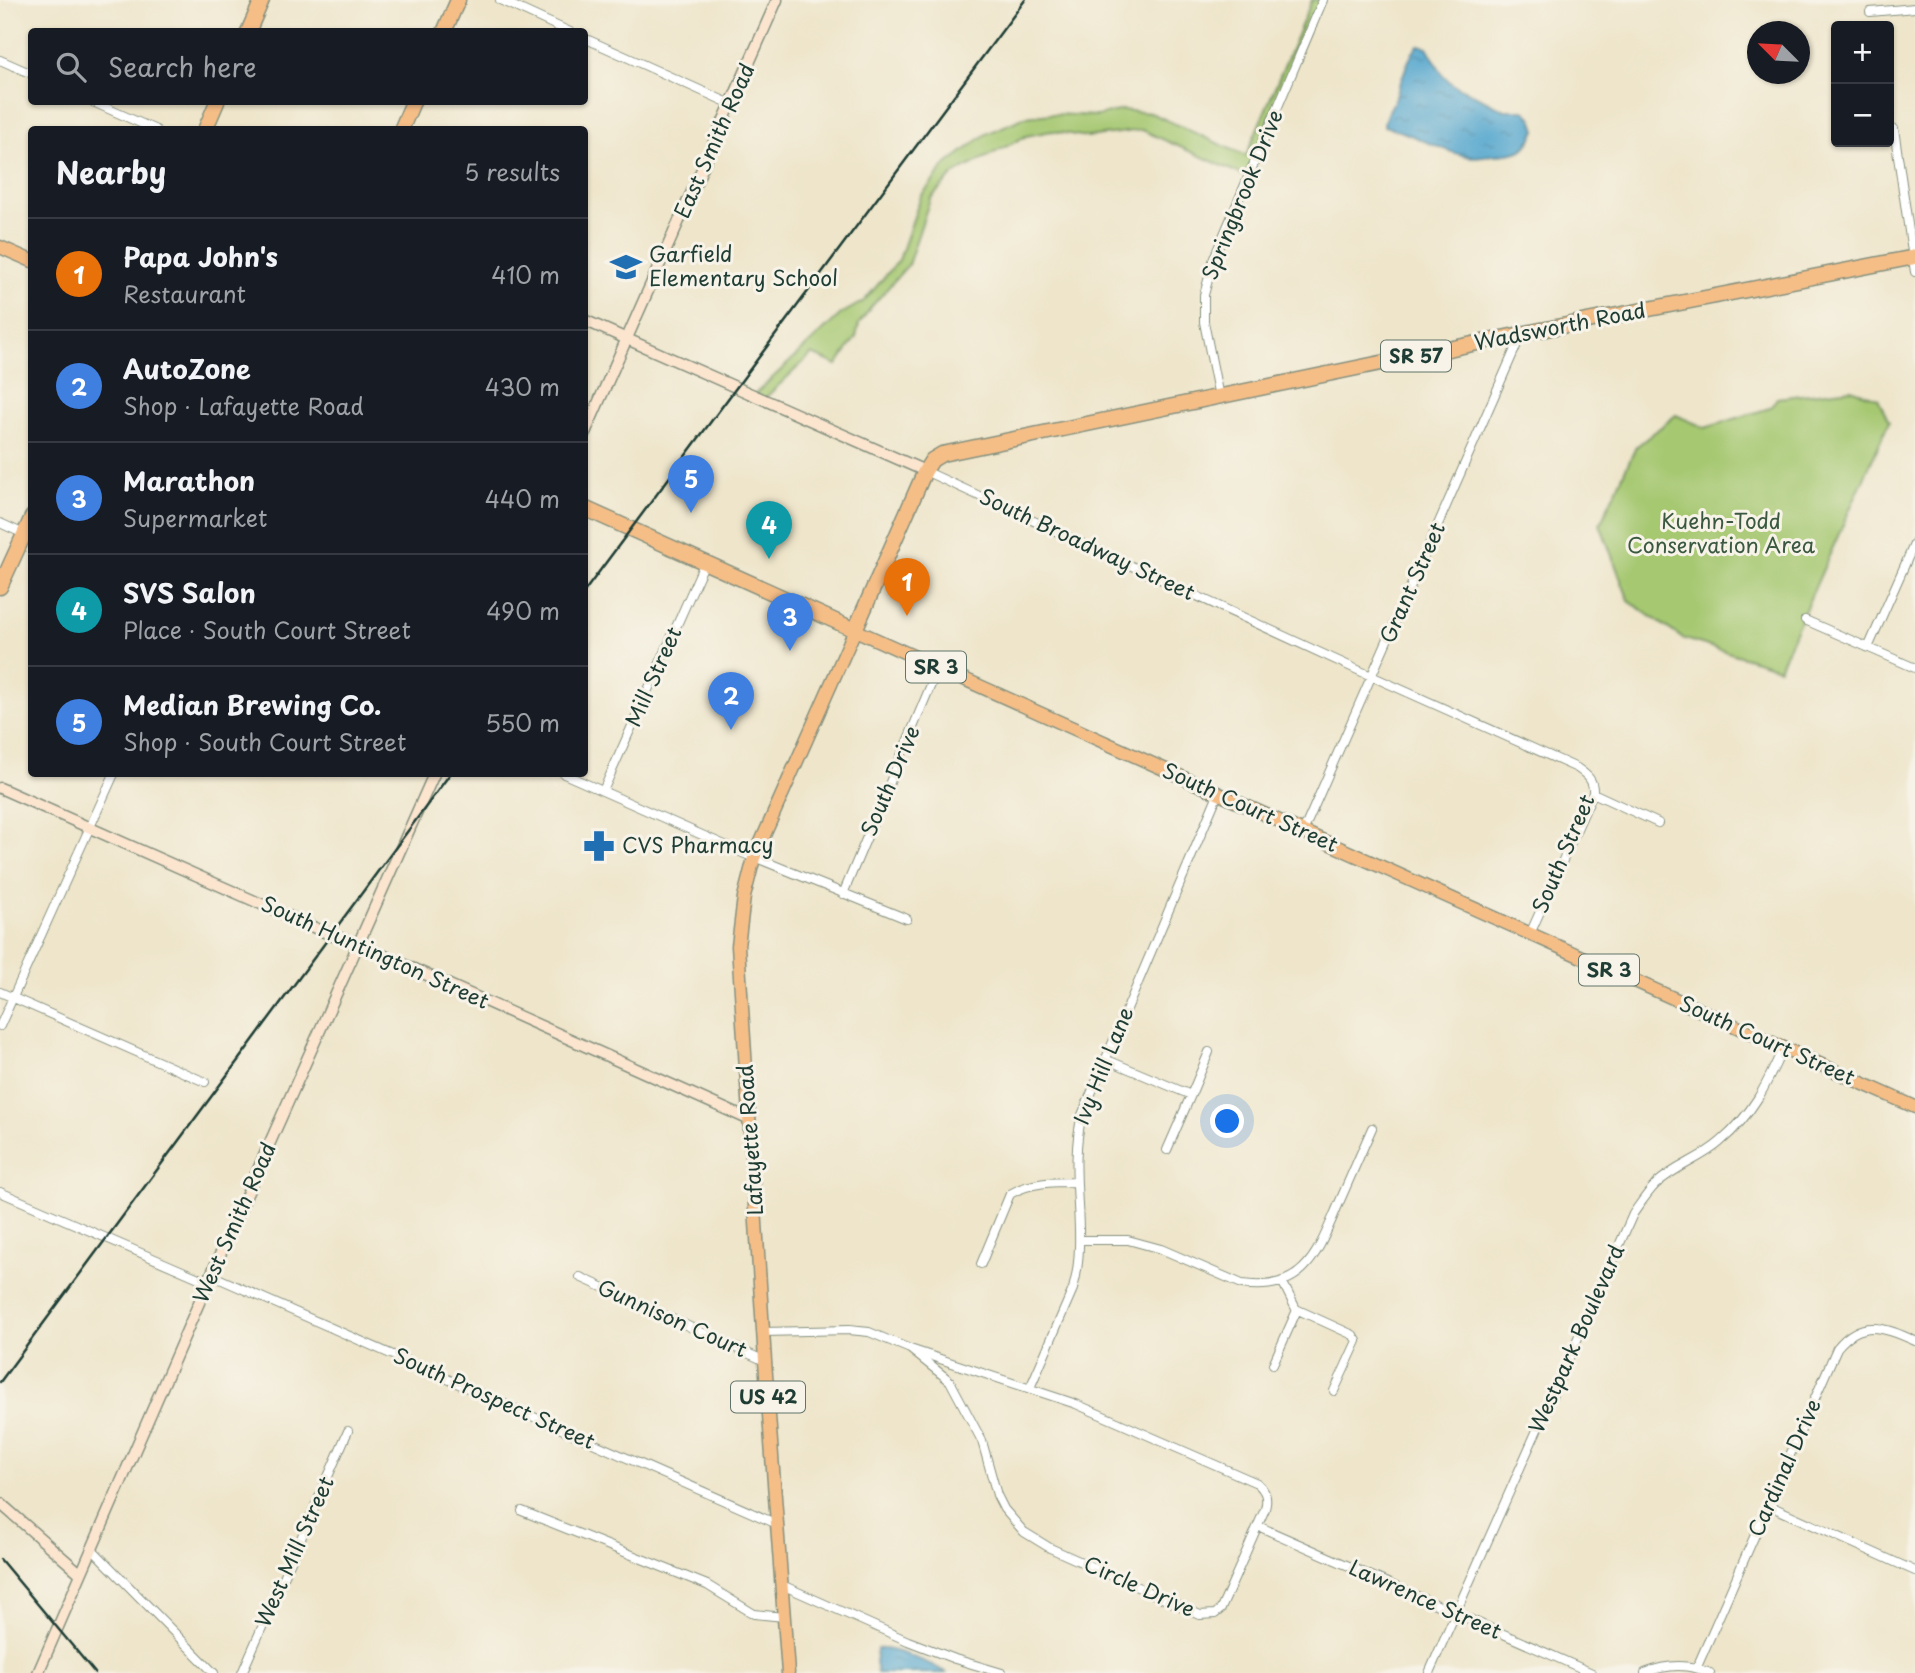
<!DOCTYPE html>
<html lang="en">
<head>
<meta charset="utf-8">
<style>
  body { margin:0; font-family:"Playpen Sans",sans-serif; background:#242831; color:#f1f3f6 }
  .controls { position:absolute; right:21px; top:21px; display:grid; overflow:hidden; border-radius:7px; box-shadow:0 2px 5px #0004 }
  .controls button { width:63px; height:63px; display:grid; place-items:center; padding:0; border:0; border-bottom:2px solid #363941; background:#171b24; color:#f1f3f6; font:35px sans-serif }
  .compass { position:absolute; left:1747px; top:21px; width:63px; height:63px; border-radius:50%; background:#171b24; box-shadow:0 2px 5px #0004; rotate:294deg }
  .you { position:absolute; left:1228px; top:1122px; width:24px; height:24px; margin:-18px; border:5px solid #fff; border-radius:50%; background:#1a73e8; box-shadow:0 0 0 10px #1a73e833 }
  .badge { display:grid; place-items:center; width:46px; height:46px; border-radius:50%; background:#1f6fb2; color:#fff; font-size:23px; font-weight:700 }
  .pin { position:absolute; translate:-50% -58px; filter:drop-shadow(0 2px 4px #0008) }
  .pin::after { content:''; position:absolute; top:37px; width:24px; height:21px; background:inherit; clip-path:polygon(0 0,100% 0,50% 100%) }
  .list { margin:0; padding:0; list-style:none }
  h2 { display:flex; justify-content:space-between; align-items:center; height:91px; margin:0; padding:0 28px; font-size:30px }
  h2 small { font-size:23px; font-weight:400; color:#9ea1a6 }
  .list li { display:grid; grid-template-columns:46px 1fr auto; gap:21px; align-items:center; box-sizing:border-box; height:112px; padding:0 28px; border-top:2px solid #363941 }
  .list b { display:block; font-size:26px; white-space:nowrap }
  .list p { margin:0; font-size:23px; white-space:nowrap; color:#9ea1a6 }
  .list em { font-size:23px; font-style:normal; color:#9ea1a6 }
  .icon { flex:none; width:38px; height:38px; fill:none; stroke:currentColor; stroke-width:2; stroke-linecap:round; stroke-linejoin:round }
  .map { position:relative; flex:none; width:1915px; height:1673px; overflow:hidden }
  .search { position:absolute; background:#171b24; box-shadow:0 2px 5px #0004; left:28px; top:28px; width:560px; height:77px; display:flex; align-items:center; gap:18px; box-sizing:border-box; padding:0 24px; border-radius:7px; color:#9ea1a6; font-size:26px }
  .panel { position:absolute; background:#171b24; box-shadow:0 2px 5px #0004; left:28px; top:126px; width:560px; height:651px; border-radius:7px }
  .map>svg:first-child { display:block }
  .green { fill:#a6c871; stroke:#628252; stroke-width:2 }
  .water { fill:url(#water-ripples); stroke:#387281; stroke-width:2 }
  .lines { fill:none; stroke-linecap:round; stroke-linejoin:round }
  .street-casing { stroke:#86917f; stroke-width:10 }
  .secondary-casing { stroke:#86917f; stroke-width:13 }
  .primary-casing { stroke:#86917f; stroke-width:15 }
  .highway-casing { stroke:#86917f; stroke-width:17 }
  .street { stroke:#fff; stroke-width:8 }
  .secondary { stroke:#fbe5cf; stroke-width:10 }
  .primary { stroke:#f6be87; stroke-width:12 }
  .highway { stroke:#f6be87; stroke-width:14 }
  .rail { stroke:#1f3d34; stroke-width:2.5 }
  .labels { text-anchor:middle; stroke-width:6; stroke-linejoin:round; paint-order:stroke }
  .shield { fill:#f7f3e8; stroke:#60746a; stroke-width:2 }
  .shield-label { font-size:19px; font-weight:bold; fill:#1f3d34 }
  .street-label { font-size:21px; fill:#1f3d34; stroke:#f7f3e8 }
  .poi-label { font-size:21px; fill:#1f3d34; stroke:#f7f3e8; text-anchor:start }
  .park-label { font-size:21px; fill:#3a5940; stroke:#f7f3e8 }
</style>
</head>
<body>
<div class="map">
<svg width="1915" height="1673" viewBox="0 0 1915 1673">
  <defs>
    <pattern id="water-ripples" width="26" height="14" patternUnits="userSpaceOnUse" patternTransform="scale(1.75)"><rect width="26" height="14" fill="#52a6ce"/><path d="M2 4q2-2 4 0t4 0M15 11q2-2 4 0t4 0" fill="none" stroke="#4388a8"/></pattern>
  </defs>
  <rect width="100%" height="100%" fill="#f7f3e8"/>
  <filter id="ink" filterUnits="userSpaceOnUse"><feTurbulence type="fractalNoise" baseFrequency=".0143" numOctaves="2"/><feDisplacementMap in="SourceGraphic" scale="14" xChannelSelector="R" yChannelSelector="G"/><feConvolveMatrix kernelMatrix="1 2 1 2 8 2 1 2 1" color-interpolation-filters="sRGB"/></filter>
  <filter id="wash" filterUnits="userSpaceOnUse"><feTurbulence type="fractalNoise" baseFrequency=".00686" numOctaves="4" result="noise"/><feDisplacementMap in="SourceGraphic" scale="28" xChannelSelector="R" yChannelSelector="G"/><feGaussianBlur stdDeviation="1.57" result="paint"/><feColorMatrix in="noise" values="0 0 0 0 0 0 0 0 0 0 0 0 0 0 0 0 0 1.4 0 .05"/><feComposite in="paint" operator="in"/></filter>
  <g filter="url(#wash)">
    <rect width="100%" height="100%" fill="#eee5ca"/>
    <!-- green -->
    <path class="green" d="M1312,0h8l-75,176 -103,-46 -55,7 -35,-6 -26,5 -72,38 -24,25 -22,66 -37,42 -12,17 -3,13 -19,28 -25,-11 -49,46 -9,-5 87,-81 23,-13 35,-41 22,-64 26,-32 39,-30 39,-17 26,-3 46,2 25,-6 29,3 95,43z
      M1851,389l27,9 11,24 -110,246 -97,-30 -53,-37 -29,-77 36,-77 40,-32 29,13 65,-20 7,-10z"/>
    <!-- water -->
    <path class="water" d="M1418,45l9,2 16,28 9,9 53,26h19l8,8 4,12c-10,23 -18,24 -43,25 -8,1 -19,3 -27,1 -28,-6 -54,-23 -82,-30 0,-11 6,-15 10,-25 8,-19 11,-39 24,-56z
      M877,1649c15,-2 57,15 69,24h-69l-2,-10z"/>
  </g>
  <g filter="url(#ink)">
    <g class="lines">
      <defs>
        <path id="street" d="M500,0l70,32
          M1870,12l45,-4
          M584,38l147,66
          M0,60l32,14
          M93,102l63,28
          M1894,129l21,143
          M1219,397l-15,-75v-27l10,-37 109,-258
          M925,471l435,200 217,97c10,7 17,12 16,25l-63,141
          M0,523l24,11
          M1805,620l110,48
          M1868,648l47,-106
          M564,774l190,84
          M603,791l102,-229
          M1593,793l65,30
          M1303,832l219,-499
          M754,857l153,62
          M843,894l95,-226
          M0,992l205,90
          M0,1026l114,-252
          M1105,1059l86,36 18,-43
          M1167,1150l24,-55
          M0,1192l208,90
          M1080,1240h48l33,9 81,35c64,9 76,-33 97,-81 11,-25 22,-50 33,-75
          M981,1264l29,-70c20,-12 43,-12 66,-12
          M211,1275l566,249
          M580,1277l185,84
          M1282,1281l14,28 57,26 4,6 -23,50
          M764,1332l85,-2 20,2 41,17 166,55 181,79c9,8 11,15 8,26l-44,100 -6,5 -15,1 -150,-67 -26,-16 -20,-23 -7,-14 -15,-54 -32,-60 -40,-32
          M1273,1364l24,-54
          M1030,1388l43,-99c16,-57 -6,-115 9,-174l136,-321
          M1768,1505l147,66
          M522,1511l185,74 47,29 30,3
          M1258,1526l334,147
          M92,1549l122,124
          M782,1585l126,56 47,18 47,14
          M1697,1667l140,-319c24,-30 48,-21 78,-7
          M242,1673l106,-242
          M1429,1673l204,-459c7,-10 14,-21 23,-30 19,-18 45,-25 64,-42 33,-28 46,-56 63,-94
          M1645,1673c22,-9 43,-10 65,0"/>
        <path id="secondary" d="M584,320l341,151
          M584,435l193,-435
          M0,788l331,147 27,9 392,176
          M0,1503l81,71
          M38,1673l173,-398 223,-501"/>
        <path id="primary" d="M0,247l32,14
          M788,1673l-23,-312 -27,-415 6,-49 10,-39 101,-228 1060,477"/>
        <path id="highway" d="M248,32l14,-32
          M444,32l14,-32
          M205,130l12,-28
          M401,130l12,-28
          M584,508l271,122 70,-159 7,-11 10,-6 574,-119 399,-78
          M0,587l32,-70"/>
      </defs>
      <!-- street casing -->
      <use href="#street" class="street-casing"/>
      <!-- secondary casing -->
      <use href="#secondary" class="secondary-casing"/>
      <!-- primary casing -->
      <use href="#primary" class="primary-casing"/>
      <!-- highway casing -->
      <use href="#highway" class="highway-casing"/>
      <!-- street -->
      <use href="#street" class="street"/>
      <!-- secondary -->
      <use href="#secondary" class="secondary"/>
      <!-- primary -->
      <use href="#primary" class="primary"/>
      <!-- highway -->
      <use href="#highway" class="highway"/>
      <!-- rail -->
      <path class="rail" d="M584,592l441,-592
        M0,1382l450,-608
        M0,1559l95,114"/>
    </g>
  </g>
  <!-- icons -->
  <defs>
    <symbol id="school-bare" viewBox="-9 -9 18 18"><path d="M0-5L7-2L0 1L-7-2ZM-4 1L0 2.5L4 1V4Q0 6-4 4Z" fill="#1f6fb2" stroke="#f7f3e8" stroke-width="2.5" paint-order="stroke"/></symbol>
    <symbol id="pharmacy-bare" viewBox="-9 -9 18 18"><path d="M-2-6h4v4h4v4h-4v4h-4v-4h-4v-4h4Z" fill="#1f6fb2" stroke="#f7f3e8" stroke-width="2.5" paint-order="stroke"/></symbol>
  </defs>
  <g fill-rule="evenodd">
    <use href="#school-bare" x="604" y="245" width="44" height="44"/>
    <use href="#pharmacy-bare" x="577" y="824" width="44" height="44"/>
  </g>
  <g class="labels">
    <!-- shield labels -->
    <g class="shield">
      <rect x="1381" y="340.5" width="70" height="31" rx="5"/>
      <rect x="906" y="651.5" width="60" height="31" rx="5"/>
      <rect x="1579" y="954.5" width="60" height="31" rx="5"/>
      <rect x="731" y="1381.5" width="74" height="31" rx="5"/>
    </g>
    <g class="shield-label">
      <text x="1416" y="363">SR 57</text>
      <text x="936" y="674">SR 3</text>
      <text x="1609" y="977">SR 3</text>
      <text x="768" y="1404">US 42</text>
    </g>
    <!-- street labels -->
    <g class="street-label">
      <text transform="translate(715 141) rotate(-66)" y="7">East Smith Road</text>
      <text transform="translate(1243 195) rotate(-68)" y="7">Springbrook Drive</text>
      <text transform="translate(1560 327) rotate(-11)" y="7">Wadsworth Road</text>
      <text transform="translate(1087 545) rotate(25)" y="7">South Broadway Street</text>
      <text transform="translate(1413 583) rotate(-66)" y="7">Grant Street</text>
      <text transform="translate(654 677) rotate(-66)" y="7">Mill Street</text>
      <text transform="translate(891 781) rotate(-67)" y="7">South Drive</text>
      <text transform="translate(1250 808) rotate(24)" y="7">South Court Street</text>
      <text transform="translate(1564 854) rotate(-67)" y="7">South Street</text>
      <text transform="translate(375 953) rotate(24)" y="7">South Huntington Street</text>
      <text transform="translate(1767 1041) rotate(24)" y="7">South Court Street</text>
      <text transform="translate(1104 1066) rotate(-68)" y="7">Ivy Hill Lane</text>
      <text transform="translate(751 1140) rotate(-94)" y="7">Lafayette Road</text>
      <text transform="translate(235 1223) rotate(-66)" y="7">West Smith Road</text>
      <text transform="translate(672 1319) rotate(24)" y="7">Gunnison Court</text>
      <text transform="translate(1577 1339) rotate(-66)" y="7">Westpark Boulevard</text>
      <text transform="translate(494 1399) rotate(24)" y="7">South Prospect Street</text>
      <text transform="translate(1785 1468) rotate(-66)" y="7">Cardinal Drive</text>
      <text transform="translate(295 1552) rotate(-66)" y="7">West Mill Street</text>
      <text transform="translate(1139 1587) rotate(24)" y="7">Circle Drive</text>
      <text transform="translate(1425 1600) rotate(24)" y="7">Lawrence Street</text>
    </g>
    <!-- poi labels -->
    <g class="poi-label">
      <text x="649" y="262">Garfield<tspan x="649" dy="24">Elementary School</tspan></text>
      <text x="622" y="853">CVS Pharmacy</text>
    </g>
    <!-- park labels -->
    <g class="park-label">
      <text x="1721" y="529">Kuehn-Todd<tspan x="1721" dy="24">Conservation Area</tspan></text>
    </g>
  </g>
</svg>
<div class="controls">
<button>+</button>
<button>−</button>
</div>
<svg class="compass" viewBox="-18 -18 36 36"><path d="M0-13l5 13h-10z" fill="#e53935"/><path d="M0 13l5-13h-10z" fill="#9ea1a6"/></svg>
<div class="you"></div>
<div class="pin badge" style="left:907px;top:616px;background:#e8710a">1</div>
<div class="pin badge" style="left:731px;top:730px;background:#3f7fe0">2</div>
<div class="pin badge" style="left:790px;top:651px;background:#3f7fe0">3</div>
<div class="pin badge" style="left:769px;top:559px;background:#0f9aa8">4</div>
<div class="pin badge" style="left:691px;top:513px;background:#3f7fe0">5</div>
<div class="search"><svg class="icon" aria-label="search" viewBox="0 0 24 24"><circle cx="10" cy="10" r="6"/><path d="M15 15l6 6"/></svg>Search here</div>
<section class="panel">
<h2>Nearby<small>5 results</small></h2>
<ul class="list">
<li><span class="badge" style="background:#e8710a">1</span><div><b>Papa John's</b><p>Restaurant</p></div><em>410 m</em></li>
<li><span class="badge" style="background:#3f7fe0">2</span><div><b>AutoZone</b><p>Shop · Lafayette Road</p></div><em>430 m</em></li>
<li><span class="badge" style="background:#3f7fe0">3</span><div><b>Marathon</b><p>Supermarket</p></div><em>440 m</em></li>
<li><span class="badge" style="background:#0f9aa8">4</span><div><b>SVS Salon</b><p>Place · South Court Street</p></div><em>490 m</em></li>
<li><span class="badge" style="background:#3f7fe0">5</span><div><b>Median Brewing Co.</b><p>Shop · South Court Street</p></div><em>550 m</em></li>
</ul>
</section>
</div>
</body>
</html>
